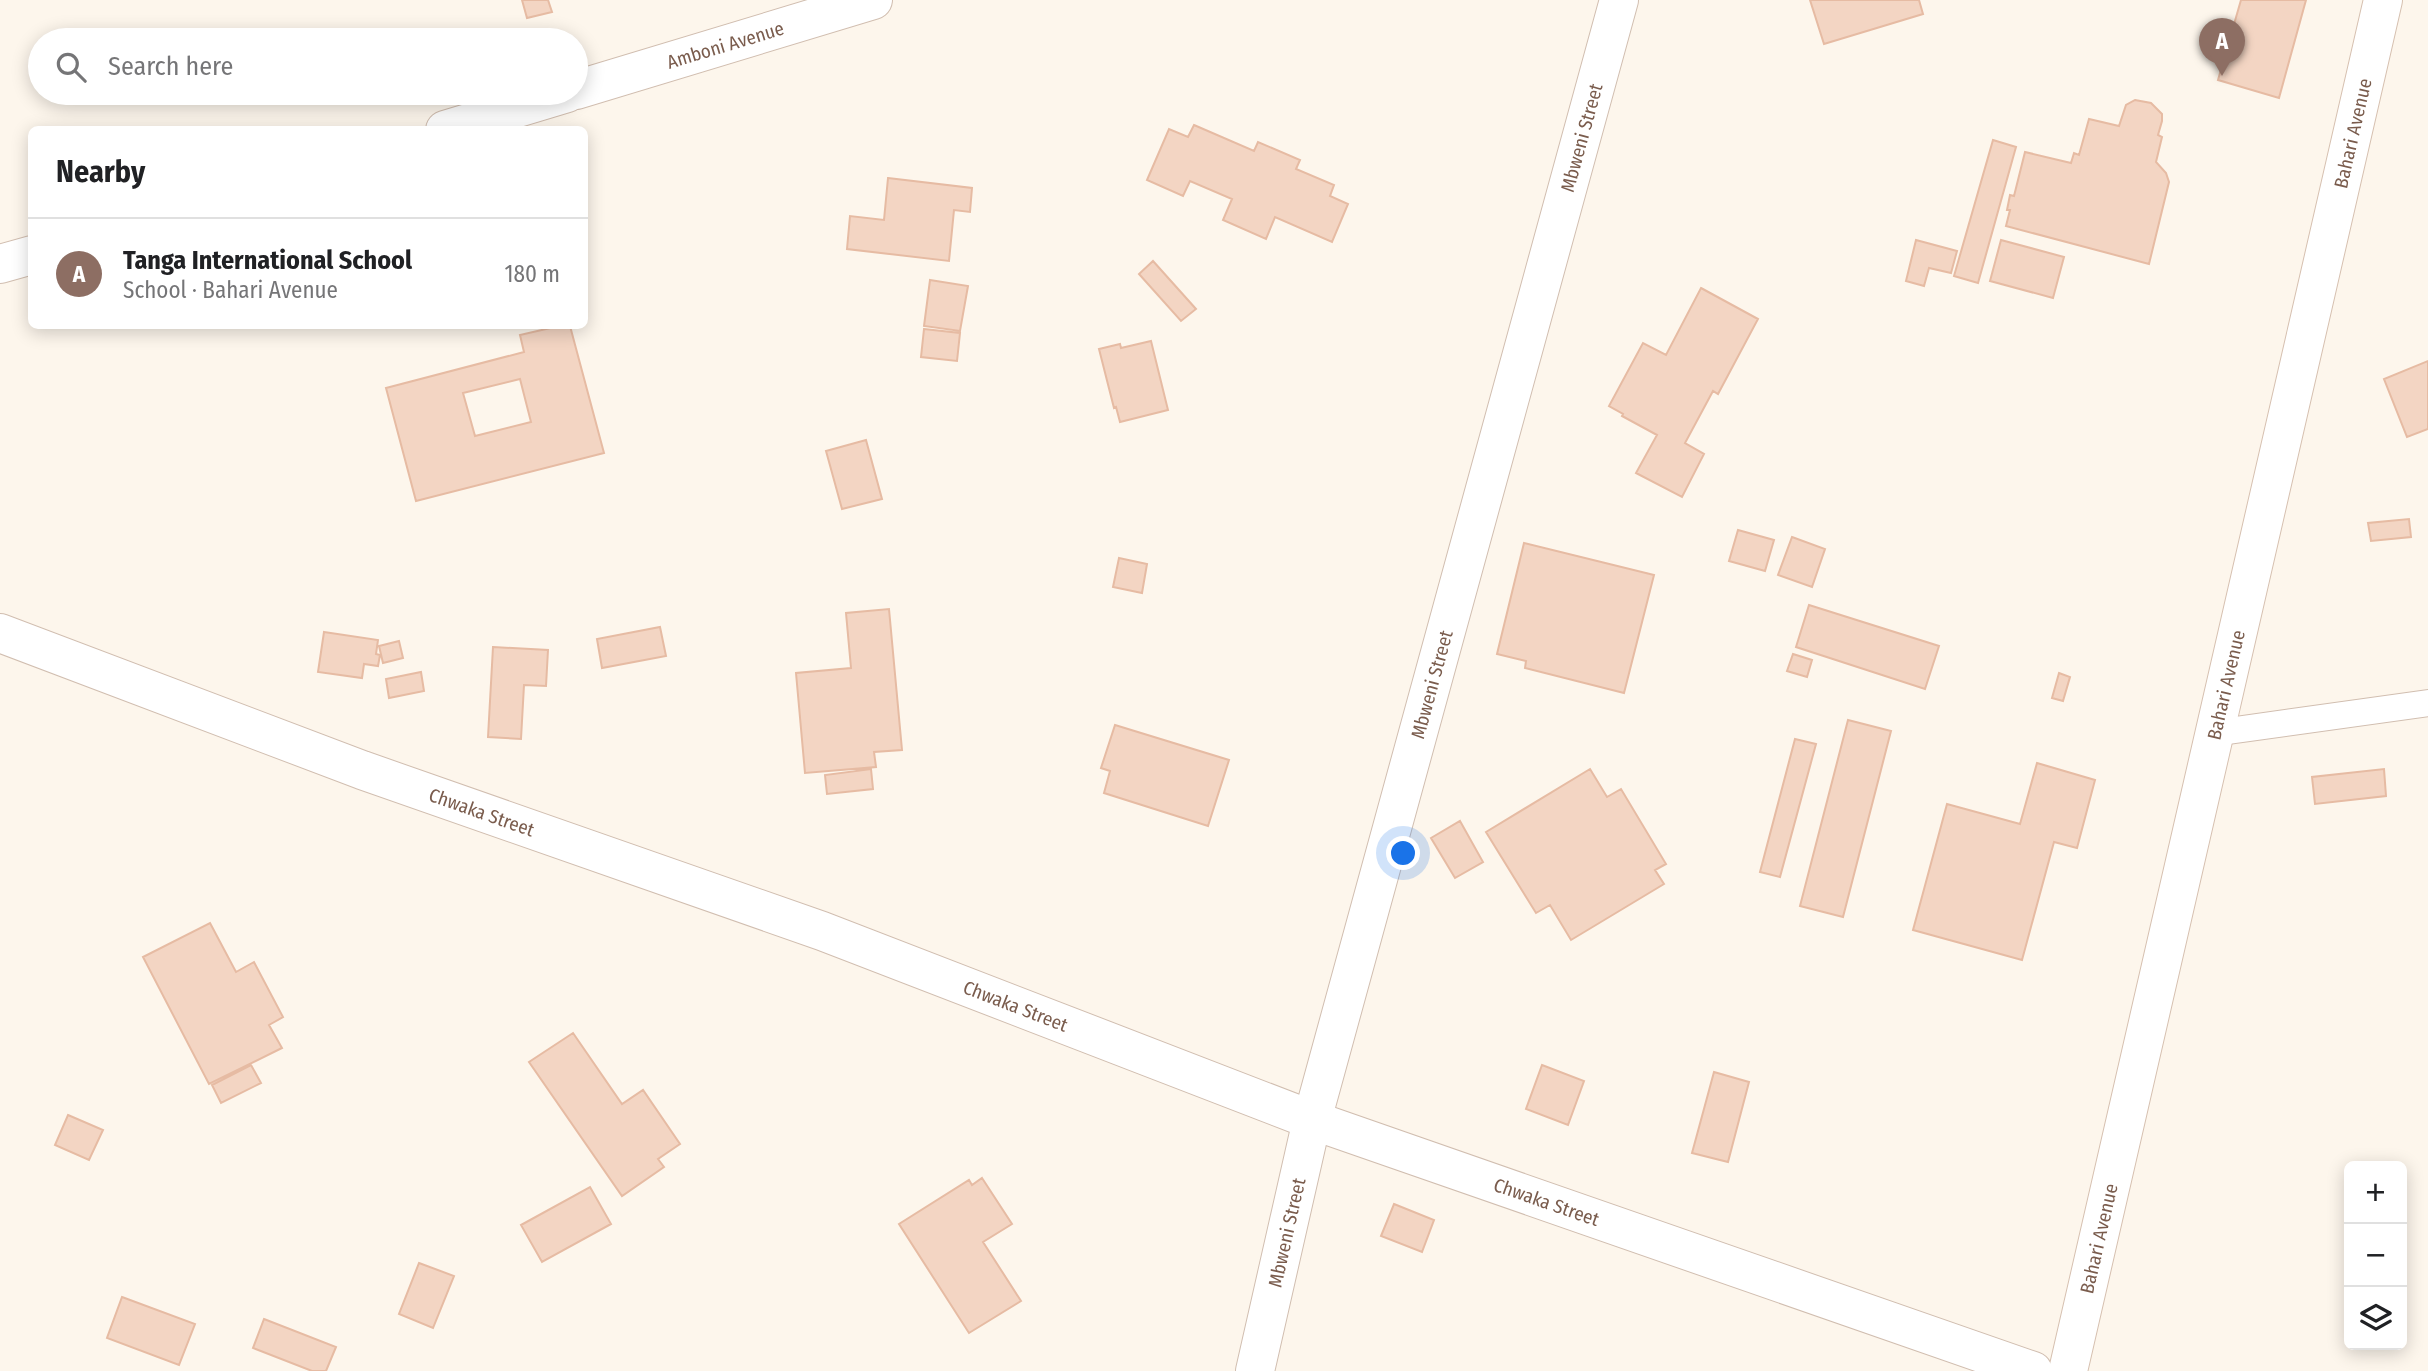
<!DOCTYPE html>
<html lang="en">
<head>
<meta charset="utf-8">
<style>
  body { margin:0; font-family:"Fira Sans Condensed",sans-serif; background:#f2f2f2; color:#202124 }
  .controls { position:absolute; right:21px; bottom:21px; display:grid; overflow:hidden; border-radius:10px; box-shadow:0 4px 18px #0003 }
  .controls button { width:63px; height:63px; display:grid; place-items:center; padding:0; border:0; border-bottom:2px solid #e0e0e0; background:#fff; color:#202124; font:35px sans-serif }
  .you { position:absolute; left:1404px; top:854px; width:24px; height:24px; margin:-18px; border:5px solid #fff; border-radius:50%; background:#1a73e8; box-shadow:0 0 0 10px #1a73e833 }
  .badge { display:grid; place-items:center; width:46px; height:46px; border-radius:50%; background:#e76f51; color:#fff; font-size:23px; font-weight:700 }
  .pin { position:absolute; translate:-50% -58px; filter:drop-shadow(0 2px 4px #0008) }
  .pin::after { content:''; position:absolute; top:37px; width:24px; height:21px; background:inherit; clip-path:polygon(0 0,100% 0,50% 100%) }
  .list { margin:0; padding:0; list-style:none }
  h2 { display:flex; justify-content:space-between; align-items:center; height:91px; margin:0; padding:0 28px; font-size:30px }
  h2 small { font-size:23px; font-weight:400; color:#757577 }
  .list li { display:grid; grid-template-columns:46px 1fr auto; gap:21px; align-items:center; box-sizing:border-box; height:112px; padding:0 28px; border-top:2px solid #e0e0e0 }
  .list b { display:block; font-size:26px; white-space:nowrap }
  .list p { margin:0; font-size:23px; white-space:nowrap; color:#757577 }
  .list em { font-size:23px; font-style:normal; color:#757577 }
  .icon { flex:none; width:38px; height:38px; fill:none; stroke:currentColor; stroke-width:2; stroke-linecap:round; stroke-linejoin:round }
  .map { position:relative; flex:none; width:2428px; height:1371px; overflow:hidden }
  .search { position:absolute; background:#fff; box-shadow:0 4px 18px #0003; left:28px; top:28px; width:560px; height:77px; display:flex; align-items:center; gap:18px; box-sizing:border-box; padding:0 24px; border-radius:38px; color:#757577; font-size:26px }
  .panel { position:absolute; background:#fff; box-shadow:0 4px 18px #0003; left:28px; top:126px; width:560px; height:203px; border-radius:10px }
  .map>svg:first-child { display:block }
  .building { fill:#f3d5c3; stroke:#e6bba3; stroke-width:2; fill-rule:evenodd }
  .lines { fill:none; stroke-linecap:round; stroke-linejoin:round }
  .lane-casing { stroke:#d1beb0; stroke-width:28 }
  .street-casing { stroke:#d1beb0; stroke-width:40 }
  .secondary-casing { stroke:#d6c0b0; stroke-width:40 }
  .lane { stroke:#fff; stroke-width:26 }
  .street { stroke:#fff; stroke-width:38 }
  .secondary { stroke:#fff; stroke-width:38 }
  .labels { text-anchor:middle; stroke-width:6; stroke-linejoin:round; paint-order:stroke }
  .street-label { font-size:19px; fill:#7a5c4d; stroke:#fffaf3 }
</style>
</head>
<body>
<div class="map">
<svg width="2428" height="1371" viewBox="0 0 2428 1371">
  <rect width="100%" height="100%" fill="#fdf6ec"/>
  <!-- building -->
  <path class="building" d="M522,0h26l4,12 -25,6z
    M1810,0h109l4,14 -99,30z
    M2241,0h65l-27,98 -61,-18z
    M2135,100l16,3 11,11v7l-4,14 4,2 -6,25 10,11 3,9 -20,82 -143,-38 4,-16h-3l3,-15 4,1 11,-44 46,11 3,-10 5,2 10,-36 30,7 7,-21z
    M1194,125l60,26 4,-9 42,18 -4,9 38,16 -4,11 18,8 -16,38 -57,-25 -9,22 -43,-19 9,-21 -42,-18 -7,15 -36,-16 22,-51 19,8z
    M1993,140l23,7 -38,136 -24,-7z
    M888,178l84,10 -2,24 -16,-2 -5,51 -102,-12 3,-33 34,4z
    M1916,240l41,11 -6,22 -22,-5 -5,18 -18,-5z
    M2001,240l63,17 -11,41 -63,-17z
    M1153,261l43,48 -15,12 -42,-47z
    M930,280l38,6 -8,45 -36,-5z
    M1701,288l57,31 -40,75 -5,-3 -28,52 19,11 -22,43 -46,-24 21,-38 -35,-19 1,-2 -14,-8 34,-63 23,12z
    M559,326h11l34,127 -188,48 -30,-113 138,-36 -4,-17zM520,379l11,43 -56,14 -12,-43z
    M924,329l36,4 -3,28 -36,-4z
    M1151,341l17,69 -48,12 -4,-15 -2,1 -15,-59 21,-5 1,4z
    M2428,361v68l-21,8 -23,-58z
    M866,440l16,59 -40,10 -16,-58z
    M2409,519l2,18 -40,4 -3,-18z
    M1738,530l36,10 -9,31 -36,-10z
    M1792,537l33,12 -13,38 -34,-12z
    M1524,543l130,32 -30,118 -99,-25 1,-7 -29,-7z
    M1119,558l28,6 -5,29 -29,-6z
    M1809,605l130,41 -14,43 -129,-42z
    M889,609l13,141 -28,2 2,15 -71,6 -9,-100 55,-5 -5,-55z
    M660,627l6,29 -64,12 -5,-29z
    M324,632l54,8 -2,14 4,1 -2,11 -14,-2 -2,14 -44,-6z
    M399,641l4,17 -20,5 -4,-17z
    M493,647l55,3 -2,36 -22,-1 -3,54 -33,-2z
    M1793,654l19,6 -5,17 -20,-6z
    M421,672l3,19 -35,7 -3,-19z
    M2059,673l11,4 -7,24 -11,-3z
    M1848,720l43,11 -48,186 -43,-11z
    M1115,725l114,35 -21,66 -104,-33 6,-22 -9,-3z
    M1795,739l21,5 -36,133 -20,-5z
    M2037,763l58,17 -18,68 -23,-6 -32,118 -109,-30 34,-126 73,20z
    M871,769l2,20 -46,5 -2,-19z
    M1590,769l17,28 14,-8 45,75 -11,6 9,14 -93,56 -21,-35 -14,8 -50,-81z
    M2384,769l2,27 -71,8 -3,-27z
    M1460,821l23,41 -28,16 -24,-40z
    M210,923l26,49 18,-10 29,55 -14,8 13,23 -73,36 -66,-127z
    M573,1033l49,71 21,-14 37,54 -22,15 6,8 -42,29 -93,-134z
    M251,1065l10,18 -40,20 -9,-18z
    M1542,1065l42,16 -16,44 -42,-16z
    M1714,1072l35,10 -21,80 -36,-9z
    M68,1115l35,15 -14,30 -34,-15z
    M982,1178l30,46 -29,18 38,59 -52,32 -70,-109 70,-44 3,5z
    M590,1187l21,37 -69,38 -21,-37z
    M1394,1204l40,16 -12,32 -41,-16z
    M419,1263l35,13 -21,52 -34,-14z
    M122,1297l73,27 -16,41 -72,-27z
    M264,1319l72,28 -10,24h-14l-59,-23z"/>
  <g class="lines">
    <defs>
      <path id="lane" d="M2214,733l214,-30"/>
      <g id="street">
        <path id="s1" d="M576,90l297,-90"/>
        <path d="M445,130l122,-37"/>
        <path d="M0,264l32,-9"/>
        <path id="s2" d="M0,633l362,137 460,161 490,189 721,251"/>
        <path id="s3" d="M1255,1371l57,-251 307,-1120"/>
      </g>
      <g id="secondary">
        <path id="s4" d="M2068,1371l315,-1371"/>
      </g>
    </defs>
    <!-- lane casing -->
    <use href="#lane" class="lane-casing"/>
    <!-- street casing -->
    <use href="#street" class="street-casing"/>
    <!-- secondary casing -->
    <use href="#secondary" class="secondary-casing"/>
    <!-- lane -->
    <use href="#lane" class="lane"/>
    <!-- street -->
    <use href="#street" class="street"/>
    <!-- secondary -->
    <use href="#secondary" class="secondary"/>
  </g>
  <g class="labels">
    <!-- street labels -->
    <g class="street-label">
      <text dy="7" stroke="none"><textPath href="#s1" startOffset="156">Amboni Avenue</textPath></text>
      <text dy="7" stroke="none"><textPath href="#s4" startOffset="1270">Bahari Avenue</textPath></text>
      <text dy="7" stroke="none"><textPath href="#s3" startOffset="1276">Mbweni Street</textPath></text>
      <text dy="7" stroke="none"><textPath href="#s3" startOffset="709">Mbweni Street</textPath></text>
      <text dy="7" stroke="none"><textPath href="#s4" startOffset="704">Bahari Avenue</textPath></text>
      <text dy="7" stroke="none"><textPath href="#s2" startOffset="514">Chwaka Street</textPath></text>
      <text dy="7" stroke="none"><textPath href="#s2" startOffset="1082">Chwaka Street</textPath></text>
      <text dy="7" stroke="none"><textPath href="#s2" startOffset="1648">Chwaka Street</textPath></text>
      <text dy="7" stroke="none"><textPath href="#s3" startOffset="142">Mbweni Street</textPath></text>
      <text dy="7" stroke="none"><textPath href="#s4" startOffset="136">Bahari Avenue</textPath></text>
    </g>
  </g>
</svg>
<div class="controls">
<button>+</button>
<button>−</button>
<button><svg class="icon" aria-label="layers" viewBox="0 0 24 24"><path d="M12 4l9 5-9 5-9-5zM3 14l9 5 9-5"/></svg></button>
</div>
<div class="you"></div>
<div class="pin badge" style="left:2222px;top:76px;background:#8d6e63">A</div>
<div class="search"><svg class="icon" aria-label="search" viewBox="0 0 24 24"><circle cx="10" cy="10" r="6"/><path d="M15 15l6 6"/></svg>Search here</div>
<section class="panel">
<h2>Nearby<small></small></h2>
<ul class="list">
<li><span class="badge" style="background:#8d6e63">A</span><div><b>Tanga International School</b><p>School · Bahari Avenue</p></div><em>180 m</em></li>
</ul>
</section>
</div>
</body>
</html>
